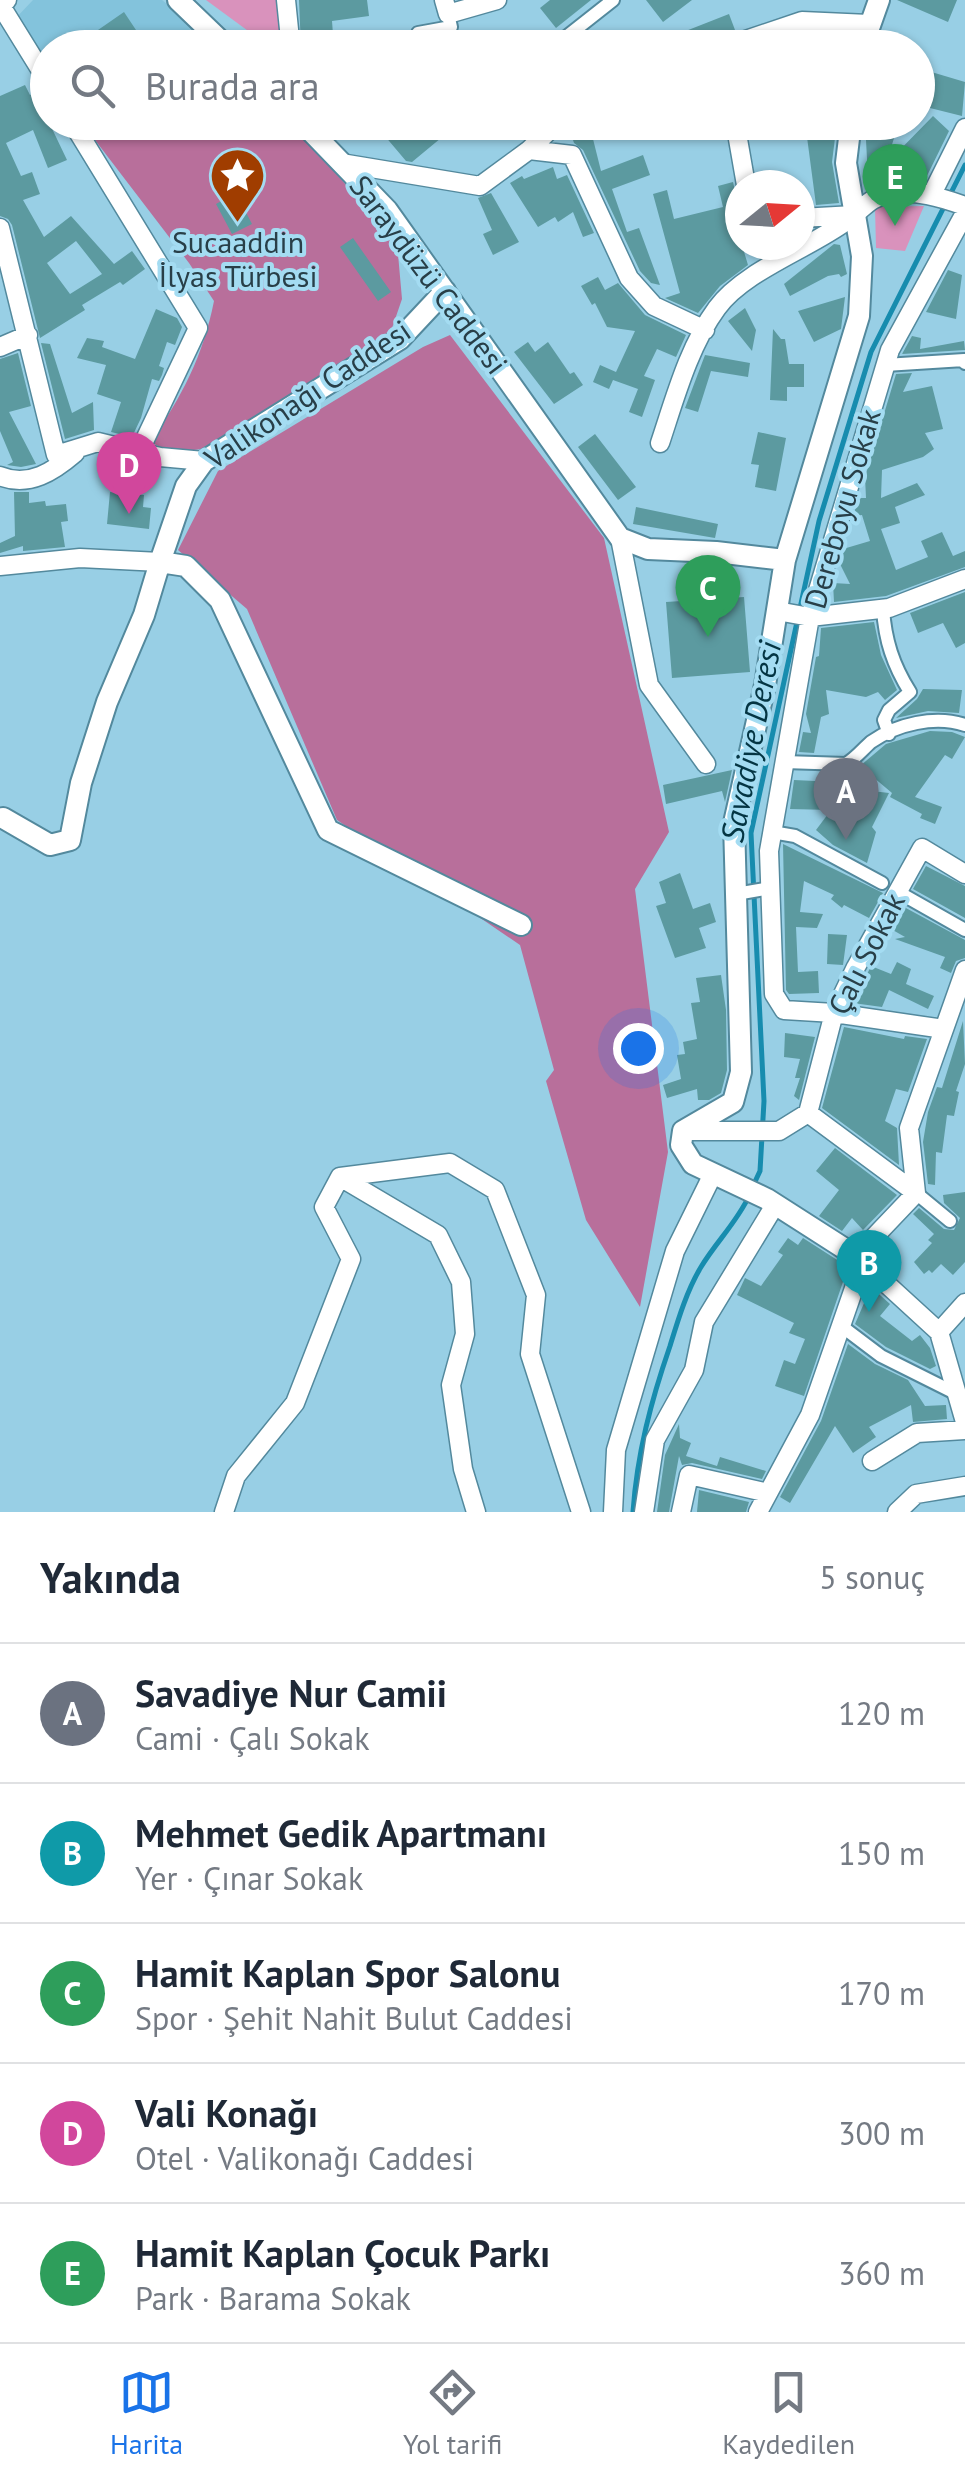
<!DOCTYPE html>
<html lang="tr">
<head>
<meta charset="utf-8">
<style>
  body { margin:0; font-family:"PT Sans",sans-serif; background:#f2f2f3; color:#1f2937 }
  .compass { position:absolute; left:725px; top:170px; width:90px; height:90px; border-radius:50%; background:#fff; box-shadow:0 2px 8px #0004; rotate:72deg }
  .you { position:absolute; left:638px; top:1048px; width:35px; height:35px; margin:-25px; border:8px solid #fff; border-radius:50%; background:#1a73e8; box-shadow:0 0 0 15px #1a73e833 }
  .badge { display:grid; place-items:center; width:65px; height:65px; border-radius:50%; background:#1a73e8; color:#fff; font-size:32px; font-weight:700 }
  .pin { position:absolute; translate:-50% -82px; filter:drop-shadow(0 2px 5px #0008) }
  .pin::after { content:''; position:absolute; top:52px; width:35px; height:30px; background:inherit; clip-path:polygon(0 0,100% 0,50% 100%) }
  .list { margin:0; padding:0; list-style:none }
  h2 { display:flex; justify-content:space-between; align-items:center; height:130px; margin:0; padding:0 40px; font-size:42px }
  h2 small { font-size:32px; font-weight:400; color:#747a83 }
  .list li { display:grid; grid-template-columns:65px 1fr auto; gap:30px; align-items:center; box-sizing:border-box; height:140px; padding:0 40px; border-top:2px solid #e0e1e3 }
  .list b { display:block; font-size:38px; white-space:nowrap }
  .list p { margin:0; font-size:32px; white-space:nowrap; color:#747a83 }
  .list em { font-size:32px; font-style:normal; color:#747a83 }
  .icon { flex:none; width:55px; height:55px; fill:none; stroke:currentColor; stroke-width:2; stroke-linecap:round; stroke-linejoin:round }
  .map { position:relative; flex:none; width:965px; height:1512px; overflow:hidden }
  .search { position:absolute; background:#fff; box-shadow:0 2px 8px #0004; left:30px; right:30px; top:30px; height:110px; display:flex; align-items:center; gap:25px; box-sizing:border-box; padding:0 35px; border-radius:55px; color:#747a83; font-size:38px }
  .sheet { height:830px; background:#fff }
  nav { display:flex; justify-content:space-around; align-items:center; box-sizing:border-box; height:140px; border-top:2px solid #e0e1e3; background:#fff; font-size:28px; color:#747a83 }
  nav a { display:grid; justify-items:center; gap:5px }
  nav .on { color:#1a73e8 }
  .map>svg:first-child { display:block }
  .built { fill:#83c3dc }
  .green { fill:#d992bc }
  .forest { fill:#b86f9b }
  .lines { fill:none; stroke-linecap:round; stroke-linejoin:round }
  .stream { stroke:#178cae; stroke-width:5 }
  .building { fill:#5c9aa0; fill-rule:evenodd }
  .pedestrian-casing { stroke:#53899d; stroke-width:16 }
  .minor-casing { stroke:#53899d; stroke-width:21 }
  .tertiary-casing { stroke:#53899d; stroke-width:24 }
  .pedestrian { stroke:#fff; stroke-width:12 }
  .minor { stroke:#fff; stroke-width:18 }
  .tertiary { stroke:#fff; stroke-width:20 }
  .labels { text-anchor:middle; stroke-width:8; stroke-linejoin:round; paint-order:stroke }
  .poi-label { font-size:30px; fill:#283f48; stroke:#a4dcf2 }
  .street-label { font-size:30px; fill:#283f48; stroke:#a4dcf2 }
  .water-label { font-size:32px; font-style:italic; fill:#043543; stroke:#a4dcf2 }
</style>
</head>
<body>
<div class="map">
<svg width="965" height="1512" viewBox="0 0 965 1512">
  <rect width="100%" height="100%" fill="#98cfe5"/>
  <!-- built -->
  <path class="built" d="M33,0h129l36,30 -24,17 -126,1 -1,22 -32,-51z"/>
  <!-- green -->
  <path class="green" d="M206,0h76l5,47h-17z
    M924,206l-19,45 -29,-3 -1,-41z"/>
  <!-- forest -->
  <path class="forest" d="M82,123h209l97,109 10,22 4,45 -12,35 -39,30 -150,85 -28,4 -23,-11c32,-45 53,-86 64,-141l-25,-38z
    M450,335l154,203 65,294 -34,57 33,263 -28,155 -54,-87 -40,-139 8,-11 -34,-125 -183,-125 -90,-211 -69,-59 40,-79 205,-124z"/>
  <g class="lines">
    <!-- stream -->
    <path class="stream" d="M753,1186l7,-15 4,-70 -13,-268 68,-312 52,-169 94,-187
      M633,1512c4,-58 18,-111 37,-166 8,-26 17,-56 31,-79 15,-25 36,-45 48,-71"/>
  </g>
  <!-- building -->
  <path class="building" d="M299,0h68l2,16 -37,5 2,27h-33z
    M550,0h41l-35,28 -16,-20z
    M646,0h46l-29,22z
    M897,0h60l-9,22z
    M124,12l24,36h-76z
    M729,14l6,16 -18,7 -11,11h-24l-9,-12z
    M804,34l48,2 -3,12h-80z
    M918,68l47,14 -3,34 -44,-11z
    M25,85l5,10 5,-2 32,67 -19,8 -15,-38 -27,13 15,33 11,-4 8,22 -17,6 21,37 27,-21 43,48 18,-13 13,18 -22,16 -3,-3 -38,23 3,5 -45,28 -28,-113 -4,-6 -8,-3v-120zM76,241l26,33 -32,20 -23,-31z
    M933,116l16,15 -25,51 -56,-5 -3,-55h34l-13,42z
    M373,122h55l13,16 -29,24 -6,-1z
    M805,122h32l-5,40 7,41 -23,2z
    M592,135l9,36 42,-16 7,20 -38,14 15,43 12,-4 21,57 -9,-2 -11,-12 -57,-121 -9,-7 -1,-3z
    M553,167l4,12 10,-4 27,58 -11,4 -10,-25 -15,10 -3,-5 -17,10 -28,-44 12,-7 2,3z
    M733,182l3,13 4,1v24l-5,2 13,43 -28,21 -22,27 -33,-15 15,-5 -27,-99 14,-4 7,29 49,-12 -5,-21z
    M236,193l16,31 -20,10 -16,-30z
    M491,193l28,49 -26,13 -10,-21 9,-4 -14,-32z
    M353,238l38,54 -13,9 -38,-54z
    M834,244l6,1 7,29 -6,3 -2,-3 -11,2 -38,20 -6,-12z
    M948,270l14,5 -6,44 -30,-7z
    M598,277l7,13 13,-7 27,32 41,20 -10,22 -19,-8 -13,27 11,4 -13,37 -13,-5 9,-23 -25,-9 -4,9 -16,-7 7,-17 16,7 19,-41 -28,-4 -12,-24 -3,2 -11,-19z
    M845,297l-4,32 -27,13 -16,-31z
    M745,308l11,22 -4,21 -24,-30z
    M156,309l21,9 5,9 -7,18 -8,-3 -8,24 5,2 -2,7 -3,6 -7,-2 -11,39 -9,19 -21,-5 10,-30 -24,-8 9,-29 -29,-7 10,-20 17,3 -2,6 33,12z
    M773,329l8,10h4l4,25h15v23h-17v14l-17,-1z
    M912,336l9,2 -1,11 44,-8 1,9 -63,4z
    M528,342l7,10 13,-10 22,32 4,-2 9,13 -29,19 -40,-52z
    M41,343l9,1 22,69 21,-11 1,28 -29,9z
    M18,353l13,53 -22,6 27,52 -15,3 -14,-2 6,-3 -13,-31v-72z
    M705,355l45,8 -2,14 -37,-6 -13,41 -13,-4z
    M912,373l-9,19 29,-6 11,43 -18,4 9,16 -11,8 -41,13 -1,28 36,-15 8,12 -30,12 5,16 -19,6 15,41 32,-13 -7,-16 21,-9 11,24 12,-5v16l-79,29 -52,6 -1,-19 17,1 -11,-22 4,-13 27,-8 -8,-26 -9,1 6,-18h7l-1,-21 31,-103z
    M758,432l28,6 -10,53 -21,-4 4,-22 -8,-1z
    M595,434l41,53 -18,13 -40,-53z
    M14,492h15v11l16,-2 1,5 20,-2 2,17 -7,1 4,25 -42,4v-5l-23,7v-10l15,-7z
    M110,492l34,3 -1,12 8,1 -2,21 -42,-5z
    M636,507l82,17 -3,14 -82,-14z
    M965,592v51l-9,5 -13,-25 -25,10 -8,-20z
    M744,597l6,75 -78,6 -6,-76z
    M874,622l7,33 16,35 -12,10 -7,-8 -12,5 -40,-7 3,24 -8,3 -7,36 -15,-1 4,-20 8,1 -5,-19 10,-57 3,-1 2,-28z
    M923,689l39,1 -3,23 -31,-2 -32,7 21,-19z
    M930,731l22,1 13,5 -13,22 -7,-4 -30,42 27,10 -7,17 -15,-6 2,-4 -32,-17 2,-4 -32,-27 26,-22z
    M732,770l-7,32 -3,-11 -56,13 -3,-19z
    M794,780l41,2v5l13,2 -1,9 19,5 6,-12 17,2 -17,34 4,5 -9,31 -34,-18 -17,-15 15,-20 -41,-1z
    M783,844l100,49 -14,25 -25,-13 -2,3 -11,-9 3,-4 -30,-14 -4,31 23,2 -6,14 -21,-1 2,45 20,-1 1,22 -30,1 -3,-4z
    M926,866l39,20v32l-52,-29z
    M680,873l13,36 17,-6 6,19 -17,6 7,20 -31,10 -19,-52 10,-3 -7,-21z
    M904,907l61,33v18l-9,3 -5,12 -11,-5 5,-11 -50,-18 10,-2 -14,-8z
    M828,934l19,1 -4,30 -16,-1z
    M897,962l14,7 -5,15 28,12 -6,13 -39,-19 -7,17 -29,-4 18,-37 20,8z
    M721,975l5,35 1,60 -6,23 -12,7h-11l-1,-11 -30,9 -4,-13 18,-6 -4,-24 8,-1 -2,-12 14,-3 -6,-36 9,-1 -4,-24z
    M963,1021l2,43 -9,27 3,1 -5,24 -7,-1 -5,38 -6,-1 -1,33 -7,-1 -5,-42 5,-30 9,-25 5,1z
    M844,1027l60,12 1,-3 22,3 -19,53 -12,-3 -11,32 12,7 2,37 -77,-57z
    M785,1033l30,4 -16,63 -5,-4 6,-18h-5l5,-19 -16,-2z
    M835,1148l62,47 -34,35 -11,-12 -10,13 -23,-15 20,-26 -23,-19z
    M965,1192v70l-12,13 -12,-11 -9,9 -3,-3 -5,4 -10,-12 18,-19 -4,-3 6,-6 -21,-20 6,-6 25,21 10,1 6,-12 -16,-15 -1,-8z
    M788,1238l10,7 5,-7 42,27 1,8 -42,123 -29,-10 9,-26 11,4 10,-25 -16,-6 5,-10 -57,-28 8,-17 16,8 22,-31 -5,-3z
    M871,1287l19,17 -10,12 32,25 8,-6 10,13 6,18 -6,3 -44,-22 -31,-23z
    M848,1344l27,20 33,16 17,26 21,-1 1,14 -34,3 -2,-17 -42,22 7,10 -23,16 -18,-27 -45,77 -10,-6 41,-76z
    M679,1424l1,14 11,5 -5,13 31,10 3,-9 46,14 -4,8 -70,-16 -10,2 -3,-9 -10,56h-12l8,-57z
    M699,1490l50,12 -3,10h-49z"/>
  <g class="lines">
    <defs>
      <path id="pedestrian" d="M418,33l33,-6 -3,-13
        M561,41l52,-41
        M885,365l79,-5 1,3
        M883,609c2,31 10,56 27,83l-21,18 -5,10 5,14
        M784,762l62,2c10,-6 17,-15 25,-22 26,-18 64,-27 94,-17
        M772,832l23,4 87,47
        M898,892l67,38
        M736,894l35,-6
        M916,1193l34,28
        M840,1325l41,31 76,38"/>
      <path id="minor" d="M7,0l-6,6 47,76
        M286,0l4,39
        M444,0l4,14 49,-14
        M553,48l8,-7
        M722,48l80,-27 67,3
        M72,122l126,206 -59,124
        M735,122l11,63
        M529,150l43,5 57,123 25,28 51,24
        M341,163l139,23 49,-36 29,-28
        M932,194l33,-66
        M800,218l54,-3
        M0,228l56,227 42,-13 62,15 44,4
        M0,347l28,-12
        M660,443c15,-45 29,-97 57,-135 27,-37 91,-59 128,-86 17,-11 23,-25 44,-28 27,-4 51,3 76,12
        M0,476c29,12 54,-5 75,-23
        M620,538l29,147 57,79
        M0,566l80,-8 80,4
        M777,611l33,6 79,-9 76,-29
        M944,1029l-110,-16 -50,-3 -10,-16 -5,-143 41,-234 80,-267 75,-137
        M808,1113l26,-100 22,-46 66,-119 43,26
        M683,1131h96l29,-18 108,80
        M340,1177l98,58 23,47 4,52 -14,51 12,84 13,43
        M856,1256l83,76 26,-29
        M939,1332l26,90
        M872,1461l45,-28 48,-3
        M224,1512l12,-36 59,-73 56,-144 -27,-52 16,-30 110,-14 45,27 41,105 -6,59 51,158
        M613,1512l3,-62 59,-199 38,-77
        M644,1512l11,-72 39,-70 10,-48 71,-117
        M681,1512l8,-37 79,18
        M758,1512l52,-97 49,-141 -3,-18 60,-63 -7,-65 56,-158
        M897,1512l19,-18 49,-8"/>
      <path id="tertiary" d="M178,0l50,48
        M862,48l17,-48
        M302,122l85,88 233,328 28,11 68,3 69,8
        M851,122l-5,41 16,93 -3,60 -74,244 -20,125 -31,138 7,249 -8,30 -50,29 -2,14 12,19 74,35 89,57
        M445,291l-45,48 -196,122 -18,25 -26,76 26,4 34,34 108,230 193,95
        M3,818l47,27 20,-5 11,-57 26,-81 37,-87 16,-53"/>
    </defs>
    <!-- pedestrian casing -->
    <use href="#pedestrian" class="pedestrian-casing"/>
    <!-- minor casing -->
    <use href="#minor" class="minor-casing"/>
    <!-- tertiary casing -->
    <use href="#tertiary" class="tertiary-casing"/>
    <!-- pedestrian -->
    <use href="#pedestrian" class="pedestrian"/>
    <!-- minor -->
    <use href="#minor" class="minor"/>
    <!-- tertiary -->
    <use href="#tertiary" class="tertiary"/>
  </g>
  <!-- icons -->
  <defs>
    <symbol id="sight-pin" viewBox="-11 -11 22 30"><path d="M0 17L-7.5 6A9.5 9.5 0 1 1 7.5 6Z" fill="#a03d00" stroke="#a4dcf2"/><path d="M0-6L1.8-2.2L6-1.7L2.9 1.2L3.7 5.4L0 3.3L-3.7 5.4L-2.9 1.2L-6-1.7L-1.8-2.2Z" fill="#fff"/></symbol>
  </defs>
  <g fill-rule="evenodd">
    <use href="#sight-pin" x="206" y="144" width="63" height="86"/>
  </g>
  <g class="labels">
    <!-- poi labels -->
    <g class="poi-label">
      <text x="238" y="253">Sucaaddin<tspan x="238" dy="34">İlyas Türbesi</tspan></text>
    </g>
    <!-- street labels -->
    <g class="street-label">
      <text transform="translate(428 275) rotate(53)" y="10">Saraydüzü Caddesi</text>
      <text transform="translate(308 395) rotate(-34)" y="10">Valikonağı Caddesi</text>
      <text transform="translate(843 509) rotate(-74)" y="10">Dereboyu Sokak</text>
      <text transform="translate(867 954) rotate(-63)" y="10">Çalı Sokak</text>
    </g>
    <!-- water labels -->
    <g class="water-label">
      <text transform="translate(751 742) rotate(-79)" y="11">Savadiye Deresi</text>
    </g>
  </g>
</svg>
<svg class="compass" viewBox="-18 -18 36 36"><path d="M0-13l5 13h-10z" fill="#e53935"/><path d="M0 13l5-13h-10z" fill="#747a83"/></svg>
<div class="you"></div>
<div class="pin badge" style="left:846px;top:840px;background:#6b7280">A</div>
<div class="pin badge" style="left:869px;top:1312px;background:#0f9aa8">B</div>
<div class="pin badge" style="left:708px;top:637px;background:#2e9e5b">C</div>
<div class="pin badge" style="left:129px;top:514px;background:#d1479c">D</div>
<div class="pin badge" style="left:895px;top:226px;background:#2e9e5b">E</div>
<div class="search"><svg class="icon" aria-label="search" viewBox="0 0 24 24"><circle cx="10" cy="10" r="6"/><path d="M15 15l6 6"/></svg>Burada ara</div>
</div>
<section class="sheet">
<h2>Yakında<small>5 sonuç</small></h2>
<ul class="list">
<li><span class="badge" style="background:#6b7280">A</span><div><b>Savadiye Nur Camii</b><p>Cami · Çalı Sokak</p></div><em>120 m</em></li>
<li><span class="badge" style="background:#0f9aa8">B</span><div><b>Mehmet Gedik Apartmanı</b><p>Yer · Çınar Sokak</p></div><em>150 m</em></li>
<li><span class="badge" style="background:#2e9e5b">C</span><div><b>Hamit Kaplan Spor Salonu</b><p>Spor · Şehit Nahit Bulut Caddesi</p></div><em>170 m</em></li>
<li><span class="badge" style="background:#d1479c">D</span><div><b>Vali Konağı</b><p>Otel · Valikonağı Caddesi</p></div><em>300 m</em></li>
<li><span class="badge" style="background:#2e9e5b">E</span><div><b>Hamit Kaplan Çocuk Parkı</b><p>Park · Barama Sokak</p></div><em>360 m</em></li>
</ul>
</section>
<nav>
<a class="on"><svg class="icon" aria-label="map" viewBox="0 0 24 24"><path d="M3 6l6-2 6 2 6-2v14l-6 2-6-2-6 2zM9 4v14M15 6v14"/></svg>Harita</a>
<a><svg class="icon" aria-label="directions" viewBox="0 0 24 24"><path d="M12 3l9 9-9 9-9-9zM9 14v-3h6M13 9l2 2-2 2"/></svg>Yol tarifi</a>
<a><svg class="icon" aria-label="saved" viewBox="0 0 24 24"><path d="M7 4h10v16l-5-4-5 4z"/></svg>Kaydedilen</a>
</nav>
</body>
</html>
